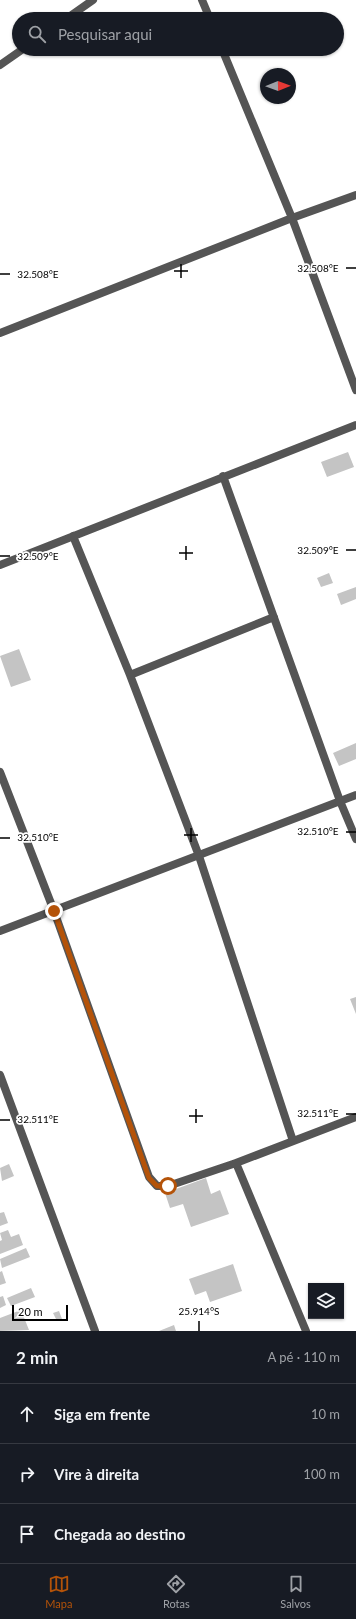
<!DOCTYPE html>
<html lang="pt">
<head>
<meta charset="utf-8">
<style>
  body { margin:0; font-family:Lato,sans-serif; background:#20242c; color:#f1f3f6 }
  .controls { position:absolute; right:12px; bottom:12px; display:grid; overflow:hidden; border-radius:0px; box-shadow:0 1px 3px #0004 }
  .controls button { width:36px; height:36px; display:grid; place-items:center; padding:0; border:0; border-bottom:1px solid #363941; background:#171b24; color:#f1f3f6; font:20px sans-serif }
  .compass { position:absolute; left:260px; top:68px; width:36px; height:36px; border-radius:50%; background:#171b24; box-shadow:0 1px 3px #0004; rotate:89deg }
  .scale { position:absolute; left:12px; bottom:10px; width:56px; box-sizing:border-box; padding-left:4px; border:2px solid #000; border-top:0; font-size:11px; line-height:14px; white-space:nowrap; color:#000; -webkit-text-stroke:3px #fff; paint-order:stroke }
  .stop { position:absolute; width:12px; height:12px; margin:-9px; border:3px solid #b45309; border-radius:50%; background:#fff }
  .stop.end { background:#b45309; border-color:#fff; box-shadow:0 1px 4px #0008 }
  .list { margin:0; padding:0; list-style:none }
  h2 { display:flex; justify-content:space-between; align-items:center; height:52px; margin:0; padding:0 16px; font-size:17px }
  h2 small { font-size:13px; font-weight:400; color:#9ea1a6 }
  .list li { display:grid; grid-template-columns:26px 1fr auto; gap:12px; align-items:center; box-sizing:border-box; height:60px; padding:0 16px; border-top:1px solid #363941 }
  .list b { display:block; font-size:15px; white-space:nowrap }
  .list em { font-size:13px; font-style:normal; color:#9ea1a6 }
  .icon { flex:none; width:22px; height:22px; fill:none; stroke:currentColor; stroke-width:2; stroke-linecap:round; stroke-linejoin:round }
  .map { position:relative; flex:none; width:356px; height:1331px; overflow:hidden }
  .search { position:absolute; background:#171b24; box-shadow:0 1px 3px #0004; left:12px; right:12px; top:12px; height:44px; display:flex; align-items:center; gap:10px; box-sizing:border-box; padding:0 14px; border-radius:22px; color:#9ea1a6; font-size:15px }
  .sheet { height:232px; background:#171b24 }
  nav { display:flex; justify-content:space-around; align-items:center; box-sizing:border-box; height:56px; border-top:1px solid #363941; background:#171b24; font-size:11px; color:#9ea1a6 }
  nav a { display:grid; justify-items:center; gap:2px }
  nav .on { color:#b45309 }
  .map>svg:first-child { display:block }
  .building { fill:#c4c4c4 }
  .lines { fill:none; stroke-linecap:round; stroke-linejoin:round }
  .street { stroke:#555; stroke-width:8 }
  .route { stroke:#b45309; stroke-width:5 }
  .ticks { fill:none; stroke:#000; stroke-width:1.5 }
  .ticks-label { font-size:10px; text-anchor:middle; fill:#000; stroke:#fff; stroke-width:3.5; stroke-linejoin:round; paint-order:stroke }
</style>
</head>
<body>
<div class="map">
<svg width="356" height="1331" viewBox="0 0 356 1331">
  <rect width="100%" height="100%" fill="#fff"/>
  <!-- building -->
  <path class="building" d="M348,452l6,15 -27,10 -6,-15z
    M329,573l4,10 -12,4 -4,-9z
    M356,587v12l-15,6 -4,-11z
    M19,649l12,31 -20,7 -11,-31z
    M356,743v16l-17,7 -6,-13z
    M356,997v17l-6,-15z
    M9,1164l5,12 -12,5 -2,-13z
    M206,1178l5,16 9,-4 9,24 -38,13 -8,-23 -13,4 -5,-15z
    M4,1212l4,11 -8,3v-13z
    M8,1230l3,7 8,-3 4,11 -23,9v-13l2,-1 -2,-7z
    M26,1248l4,9 -28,11 -2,-9z
    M233,1264l9,27 -32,11 -4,-11 -11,4 -6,-16z
    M2,1271l4,12 -6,2v-13z
    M31,1288l4,9 -24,9 -4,-8z
    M3,1296l3,9 -6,3v-11z
    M21,1310l8,20 -29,1v-13z
    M59,1311l3,8 -5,2 -4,-8z
    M174,1325l2,6h-17z"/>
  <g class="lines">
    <!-- street -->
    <path class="street" d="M202,0l8,19
      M66,19l27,-19
      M222,49l70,169 64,172
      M0,65l23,-16
      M0,333l292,-115 64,-23
      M223,476l117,325 16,38
      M73,536l57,139 69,181 94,285
      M0,565l356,-140
      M130,675l144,-58
      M0,772l54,139 95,266 8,9h11l68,-23 120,-46
      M0,931l356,-136
      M0,1075l95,256
      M236,1163l70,168"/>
  </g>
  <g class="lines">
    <!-- route -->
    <path class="route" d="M54,911l95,267 8,8h11"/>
  </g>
  <!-- ticks -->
  <path class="ticks" d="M181,264v14M346,268h10M174,271h14M0,274h10M186,546v14M346,550h10M179,553h14M0,556h10M191,828v14M346,832h10M184,835h14M0,838h10M196,1109v14M346,1114h10M189,1116h14M0,1120h10M199,1321v10"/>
  <g class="ticks-label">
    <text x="318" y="272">32.508°E</text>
    <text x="38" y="278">32.508°E</text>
    <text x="318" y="554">32.509°E</text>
    <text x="38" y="560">32.509°E</text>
    <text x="318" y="835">32.510°E</text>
    <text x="38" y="841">32.510°E</text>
    <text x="318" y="1117">32.511°E</text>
    <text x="38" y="1123">32.511°E</text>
    <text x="199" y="1315">25.914°S</text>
  </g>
</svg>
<div class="controls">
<button><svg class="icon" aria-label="layers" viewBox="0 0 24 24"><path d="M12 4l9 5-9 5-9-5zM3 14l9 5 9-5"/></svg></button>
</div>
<svg class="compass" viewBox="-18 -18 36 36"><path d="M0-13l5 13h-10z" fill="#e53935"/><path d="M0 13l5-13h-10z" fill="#9ea1a6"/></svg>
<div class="scale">20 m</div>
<div class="stop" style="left:168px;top:1186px"></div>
<div class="stop end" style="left:54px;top:911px"></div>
<div class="search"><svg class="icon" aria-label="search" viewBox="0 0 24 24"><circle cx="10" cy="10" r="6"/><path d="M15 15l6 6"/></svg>Pesquisar aqui</div>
</div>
<section class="sheet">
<h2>2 min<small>A pé · 110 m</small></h2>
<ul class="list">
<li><svg class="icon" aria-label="ahead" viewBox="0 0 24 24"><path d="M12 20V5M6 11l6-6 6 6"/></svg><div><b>Siga em frente</b></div><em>10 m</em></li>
<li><svg class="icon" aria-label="right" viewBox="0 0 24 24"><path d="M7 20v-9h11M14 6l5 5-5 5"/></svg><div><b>Vire à direita</b></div><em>100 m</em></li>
<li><svg class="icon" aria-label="arrive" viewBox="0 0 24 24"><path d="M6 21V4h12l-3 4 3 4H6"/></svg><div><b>Chegada ao destino</b></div></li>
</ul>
</section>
<nav>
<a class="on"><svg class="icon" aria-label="map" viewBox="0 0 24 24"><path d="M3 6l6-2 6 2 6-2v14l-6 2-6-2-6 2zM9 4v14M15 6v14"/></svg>Mapa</a>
<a><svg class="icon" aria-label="directions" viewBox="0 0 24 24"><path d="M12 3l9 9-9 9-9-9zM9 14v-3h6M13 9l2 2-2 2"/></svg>Rotas</a>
<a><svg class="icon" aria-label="saved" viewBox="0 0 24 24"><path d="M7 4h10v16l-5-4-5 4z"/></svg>Salvos</a>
</nav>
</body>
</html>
